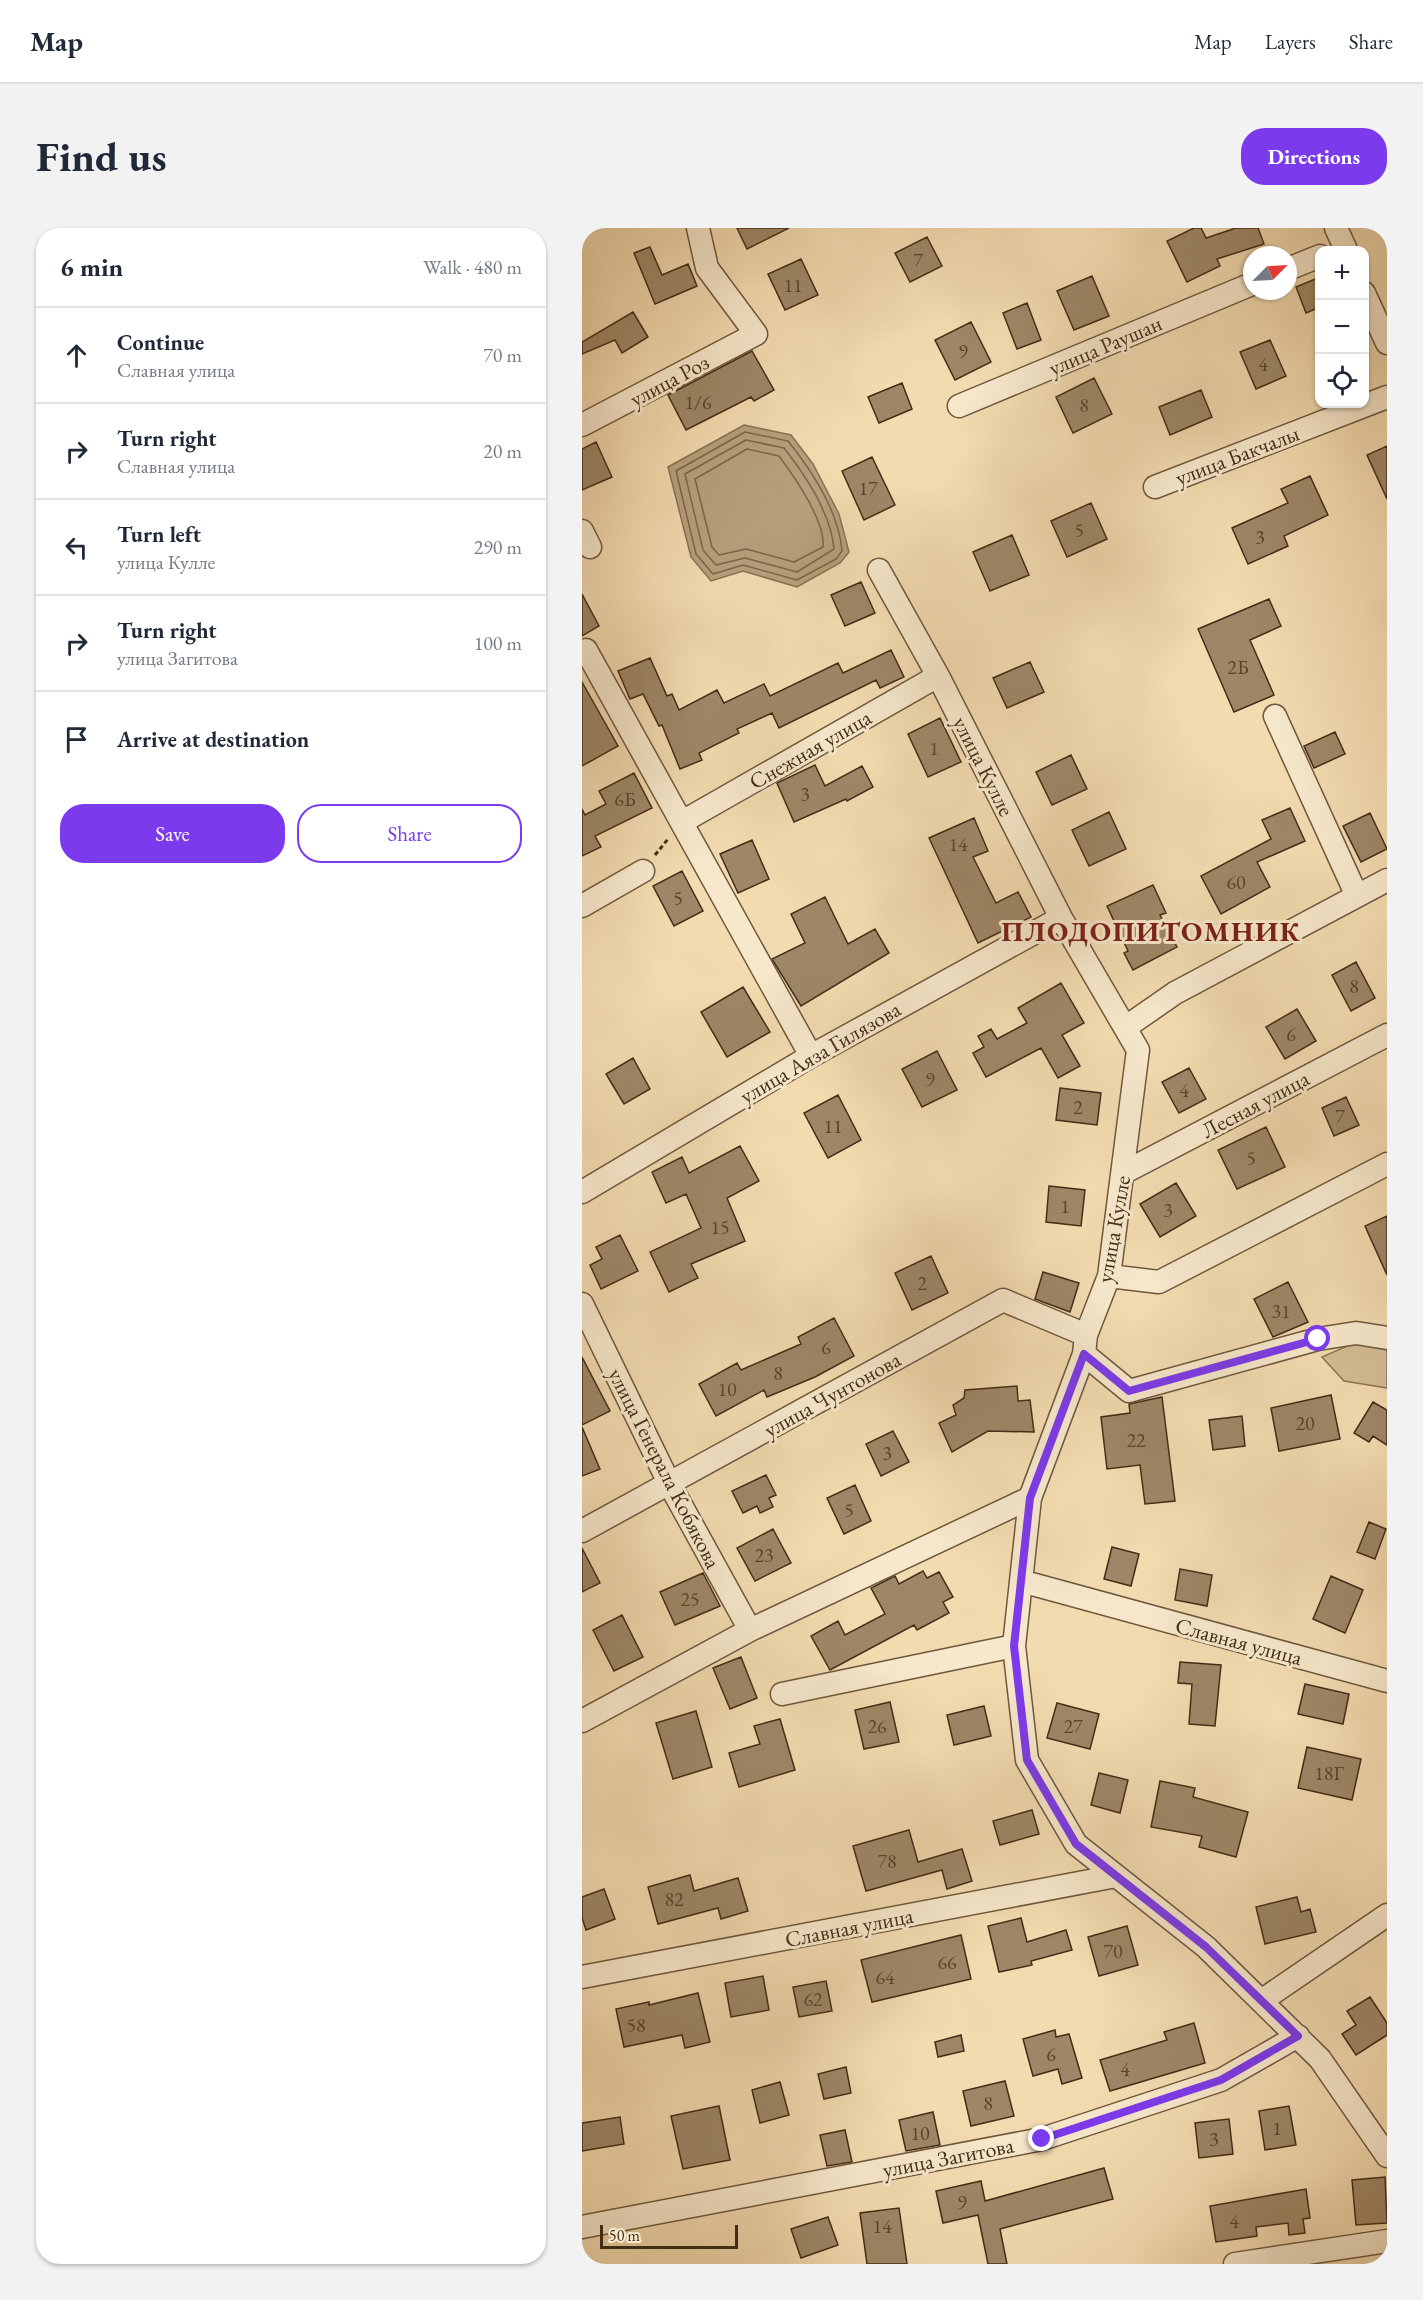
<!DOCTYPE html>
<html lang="en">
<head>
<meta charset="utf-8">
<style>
  body { margin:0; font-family:"EB Garamond",serif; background:#f2f2f3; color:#1f2937 }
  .controls { position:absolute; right:18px; top:18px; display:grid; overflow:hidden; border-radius:12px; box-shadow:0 2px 4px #0004 }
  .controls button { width:54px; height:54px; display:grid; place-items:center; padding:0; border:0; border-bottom:2px solid #e0e1e3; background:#fff; color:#1f2937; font:30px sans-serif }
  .compass { position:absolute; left:661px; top:18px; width:54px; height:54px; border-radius:50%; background:#fff; box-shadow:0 2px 4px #0004; rotate:66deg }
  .scale { position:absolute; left:18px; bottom:15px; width:138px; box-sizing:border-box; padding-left:6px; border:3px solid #422d17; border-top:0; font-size:16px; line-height:21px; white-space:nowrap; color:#422d17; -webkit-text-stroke:4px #f7e8cc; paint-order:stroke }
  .stop { position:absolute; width:18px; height:18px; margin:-14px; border:4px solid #7c3aed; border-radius:50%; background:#fff }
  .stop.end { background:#7c3aed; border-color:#fff; box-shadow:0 2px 6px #0008 }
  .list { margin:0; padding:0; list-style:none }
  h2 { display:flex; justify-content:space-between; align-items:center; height:78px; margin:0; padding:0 24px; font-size:26px }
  h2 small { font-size:20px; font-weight:400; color:#747a83 }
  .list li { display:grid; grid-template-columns:39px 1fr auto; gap:18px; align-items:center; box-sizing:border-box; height:96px; padding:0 24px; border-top:2px solid #e0e1e3 }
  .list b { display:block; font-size:22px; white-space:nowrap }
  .list p { margin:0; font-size:20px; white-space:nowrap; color:#747a83 }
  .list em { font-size:20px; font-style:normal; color:#747a83 }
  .actions { display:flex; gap:12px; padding:18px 24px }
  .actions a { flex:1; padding:14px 0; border:2px solid #7c3aed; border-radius:24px; text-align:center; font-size:21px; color:#7c3aed }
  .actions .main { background:#7c3aed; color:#fff }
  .icon { flex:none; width:33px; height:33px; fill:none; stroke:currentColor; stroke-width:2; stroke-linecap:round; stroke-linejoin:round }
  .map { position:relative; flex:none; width:805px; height:2036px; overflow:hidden; border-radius:24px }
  header { display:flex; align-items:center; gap:36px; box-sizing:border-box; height:84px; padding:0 30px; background:#fff; border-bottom:2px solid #e0e1e3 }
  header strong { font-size:28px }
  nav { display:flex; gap:33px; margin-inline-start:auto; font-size:21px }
  .intro { display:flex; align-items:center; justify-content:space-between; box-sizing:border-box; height:144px; padding:0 36px }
  h1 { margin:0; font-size:42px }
  .button { padding:15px 27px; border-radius:24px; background:#7c3aed; color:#fff; font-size:21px; font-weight:700 }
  main { display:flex; gap:36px; padding:0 36px }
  aside { flex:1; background:#fff; border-radius:24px; box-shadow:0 2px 4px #0004 }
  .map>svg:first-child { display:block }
  .green { fill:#d5bd96; stroke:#8c7556; stroke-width:1.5 }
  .water { fill:#b7a07c; stroke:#887254; stroke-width:1.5 }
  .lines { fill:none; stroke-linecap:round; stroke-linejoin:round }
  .shore { stroke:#7c664a; stroke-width:1.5 }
  .building { fill:#9e8767; stroke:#422d17; stroke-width:1.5 }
  .minor-casing { stroke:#6e583d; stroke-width:25 }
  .path { stroke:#422d17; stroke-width:3; stroke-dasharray:4.5 3; stroke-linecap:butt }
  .minor { stroke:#f7e8cc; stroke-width:22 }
  .route { stroke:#7c3aed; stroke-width:8 }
  .labels { text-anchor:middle; stroke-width:6; stroke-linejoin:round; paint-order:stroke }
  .number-label { font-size:20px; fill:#59442b }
  .street-label { font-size:22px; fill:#422d17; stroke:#f7e8cc }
  .district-label { font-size:28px; font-weight:bold; letter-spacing:1.5px; fill:#7a1f14; stroke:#f7e8cc }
</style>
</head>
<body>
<header>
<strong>Map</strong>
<nav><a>Map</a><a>Layers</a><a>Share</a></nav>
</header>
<div class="intro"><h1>Find us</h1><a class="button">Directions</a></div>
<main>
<aside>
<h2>6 min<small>Walk · 480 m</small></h2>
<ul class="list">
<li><svg class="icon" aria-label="ahead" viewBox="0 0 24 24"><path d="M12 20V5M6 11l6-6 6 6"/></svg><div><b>Continue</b><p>Славная улица</p></div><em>70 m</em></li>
<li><svg class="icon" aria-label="right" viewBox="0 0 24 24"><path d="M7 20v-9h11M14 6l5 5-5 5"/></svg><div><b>Turn right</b><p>Славная улица</p></div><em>20 m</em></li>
<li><svg class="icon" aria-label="left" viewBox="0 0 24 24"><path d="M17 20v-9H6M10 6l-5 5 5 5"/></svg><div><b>Turn left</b><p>улица Кулле</p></div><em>290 m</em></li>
<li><svg class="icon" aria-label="right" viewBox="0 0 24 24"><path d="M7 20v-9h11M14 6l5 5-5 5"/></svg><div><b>Turn right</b><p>улица Загитова</p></div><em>100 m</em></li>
<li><svg class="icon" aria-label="arrive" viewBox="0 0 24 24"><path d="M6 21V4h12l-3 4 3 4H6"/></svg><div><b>Arrive at destination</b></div></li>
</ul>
<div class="actions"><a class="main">Save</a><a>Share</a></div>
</aside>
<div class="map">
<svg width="805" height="2036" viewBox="0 0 805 2036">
  <rect width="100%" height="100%" fill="#f3dbb0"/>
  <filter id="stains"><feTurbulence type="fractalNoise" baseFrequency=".00333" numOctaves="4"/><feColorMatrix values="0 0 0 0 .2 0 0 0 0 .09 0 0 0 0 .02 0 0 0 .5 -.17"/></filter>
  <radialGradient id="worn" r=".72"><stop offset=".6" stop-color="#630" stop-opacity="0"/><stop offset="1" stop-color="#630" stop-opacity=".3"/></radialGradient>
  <!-- green -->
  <path class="green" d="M772,1115l33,7v38l-43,-7 -22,-24z"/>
  <!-- water -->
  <path class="water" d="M162,197l47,10 22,29 26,50 10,38 -9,11 -43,24 -54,-16 -32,10 -20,-24 -23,-90z"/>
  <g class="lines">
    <!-- shore -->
    <path class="shore" d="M163,204l43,9c24,30 51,70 54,110l-6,8 -39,21 -54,-15 -30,9 -17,-20 -20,-83z
      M164,212l38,8c22,28 47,65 50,101l-37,23 -52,-14 -29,7 -13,-15 -18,-76z
      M165,221l32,7c15,20 47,66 44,91l-29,15 -48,-13 -27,6 -7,-8 -17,-68z"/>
  </g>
  <!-- building -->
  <path class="building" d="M155,0h52l-42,21z
    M612,0h7l5,10 30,-10h22l6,16 -47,15 3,7 -33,16 -20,-41z
    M345,9l15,29 -32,16 -15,-29z
    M68,19l12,28 26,-11 9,22 -42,18 -21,-51z
    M219,31l17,36 -33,15 -17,-36z
    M510,48l17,40 -35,14 -17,-39z
    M738,49v30l-14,6 -10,-26z
    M445,75l14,37 -24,9 -14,-36z
    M51,84l15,25 -26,16 -7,-13 -33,14v-12z
    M389,94l20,40 -36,18 -20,-40z
    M688,112l16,36 -30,13 -16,-37z
    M170,123l22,39 -20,11 -3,-4 -65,33 -18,-35z
    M512,150l18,36 -39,19 -17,-36z
    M320,155l10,26 -33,14 -11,-26z
    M619,162l11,27 -42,18 -11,-28z
    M14,214l16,35 -30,13v-41z
    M805,218v53l-20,-44z
    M290,229l23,48 -31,15 -22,-49z
    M728,248l18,39 -44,21 4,10 -40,18 -16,-36 56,-25 -7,-14z
    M509,275l16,36 -40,18 -16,-36z
    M430,307l17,40 -39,16 -17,-39z
    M279,354l14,31 -30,13 -14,-31z
    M0,366l17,32 -17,10z
    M687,371l12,27 -31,14 24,55 -40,17 -36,-83z
    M309,422l13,27 -24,11 -4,-8 -97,48 -7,-15 -35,16 2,4 -40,20 3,7 -22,9 -18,-44 -3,1 -16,-32 -13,5 -12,-28 32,-13 17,38 5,-2 7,16 38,-20 7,13 40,-19 6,12 68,-33 5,10z
    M448,434l14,30 -37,16 -14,-30z
    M0,454l36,64 -36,20z
    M358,490l21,44 -33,15 -20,-43z
    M753,504l10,22 -31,14 -10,-22z
    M489,527l16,34 -35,16 -16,-33z
    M233,537l10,21 37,-20 11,21 -26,14 -1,-2 -52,23 -17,-39z
    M52,545l18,35 -57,28 6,11 -19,9v-47l3,6 21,-11 -7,-13z
    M708,580l15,33 -48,21 13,25 -49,27 -20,-38 70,-37 -9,-19z
    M527,584l17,37 -37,17 -17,-36z
    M788,585l17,36 -26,13 -18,-36z
    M392,590l14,33 -15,6 23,46 22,-11 13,25 -53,26 -49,-105z
    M170,612l17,39 -31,14 -18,-39z
    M100,643l21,40 -29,15 -21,-40z
    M571,657l13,28 -6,2 17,32 -44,23 -9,-17 4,-2 -21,-45z
    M243,669l23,47 27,-15 14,24 -88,53 -29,-47 33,-16 -14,-29z
    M774,734l19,36 -24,13 -19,-36z
    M479,755l23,40 -22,12 18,31 -22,12 -17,-30 -55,29 -13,-24 11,-6 -6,-11 13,-7 6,10 30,-16 -9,-15z
    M161,759l27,45 -43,25 -26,-45z
    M715,781l19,32 -31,18 -19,-32z
    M355,823l20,39 -35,17 -20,-38z
    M51,830l17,31 -26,15 -18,-30z
    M607,840l17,31 -27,14 -17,-31z
    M478,860l41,5 -4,32 -41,-5z
    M256,867l23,45 -33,18 -24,-45z
    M764,869l13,28 -25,11 -12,-28z
    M684,899l19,40 -48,22 -19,-39z
    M158,918l19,35 -32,17 18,43 -54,23 7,14 -29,14 -19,-40 51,-24 -15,-34 -20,9 -14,-31 30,-15 7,16z
    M594,955l20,33 -36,21 -20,-33z
    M467,958l36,4 -4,36 -35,-4z
    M805,988v59l-22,-49z
    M38,1007l18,36 -37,18 -11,-24 12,-6 -6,-12z
    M349,1028l17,37 -36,17 -17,-37z
    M461,1044l36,11 -9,29 -35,-13z
    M706,1054l20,40 -35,15 -19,-38z
    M252,1090l20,38 -39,21 -48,20 -3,-7 -48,26 -17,-32 38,-21 4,7 60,-26 -3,-7z
    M0,1129l28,54 -28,14z
    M435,1158l1,15 12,-1 4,32 -46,-1 -36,21 -13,-29 17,-8 -3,-10 11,-7 1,-8z
    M749,1167l9,44 -61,12 -8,-43z
    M580,1169l13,104 -30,3 -5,-39 -33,4 -6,-52 29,-4 -1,-9z
    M791,1174l14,8v35l-14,-9 -4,6 -15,-9z
    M660,1188l3,30 -32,4 -4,-30z
    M0,1199l18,42 -18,7z
    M311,1203l16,31 -28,14 -15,-32z
    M184,1247l10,20 -7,3 4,9 -13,6 -3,-7 -14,7 -11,-22z
    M273,1257l16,36 -27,13 -17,-36z
    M787,1294l17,7 -11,30 -18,-7z
    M191,1301l18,34 -36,18 -18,-33z
    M530,1319l27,7 -8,32 -27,-7z
    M0,1320l18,35 -18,9z
    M598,1341l32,6 -5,31 -32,-6z
    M341,1343l4,7 12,-6 14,25 -10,5 6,11 -32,17 -3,-5 -84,45 -19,-34 27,-15 7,14 40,-21 -14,-26 24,-12 4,8z
    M121,1345l17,33 -45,19 -15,-33z
    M749,1348l32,14 -18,43 -32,-14z
    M40,1387l21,42 -29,14 -21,-41z
    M159,1429l16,41 -27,11 -17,-41z
    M598,1434l41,3 -6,61 -26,-2 3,-40 -14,-1z
    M723,1456l44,10 -6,30 -45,-10z
    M308,1474l9,40 -35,7 -9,-39z
    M475,1475l42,11 -9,35 -43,-11z
    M402,1478l7,30 -37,9 -7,-30z
    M114,1483l16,56 -39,12 -17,-56z
    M198,1491l15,51 -56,17 -10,-34 31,-9 -6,-18z
    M725,1519l54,12 -9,41 -54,-12z
    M517,1545l29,7 -8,33 -29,-8z
    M578,1553l35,7 -2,9 55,15 -12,45 -37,-10 3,-11 -51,-9z
    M450,1582l7,24 -39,11 -7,-24z
    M327,1602l9,32 44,-13 10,32 -25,8 -5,-19 -76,21 -13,-45z
    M108,1647l4,16 44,-13 10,33 -27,8 -3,-11 -60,16 -10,-37z
    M22,1661l11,30 -29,11 -4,-12v-21z
    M715,1669l4,15 9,-3 6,23 -51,12 -9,-37z
    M439,1690l6,24 39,-12 6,20 -41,11 1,4 -33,7 -11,-46z
    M545,1698l11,39 -39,11 -11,-39z
    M379,1707l10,44 -99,23 -11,-42z
    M181,1748l6,34 -38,7 -6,-34z
    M244,1753l6,30 -33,6 -6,-30z
    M116,1765l12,49 -25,6 -3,-13 -58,12 -8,-38 33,-7v3z
    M788,1769l17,26v12l-31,20 -14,-21 14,-9 -9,-14z
    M612,1795l11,40 -95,28 -10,-31 67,-20 -3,-8z
    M473,1802l1,7 13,-3 13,44 -20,6 -4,-15 -25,7 -10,-37z
    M379,1807l3,16 -26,6 -3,-15z
    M264,1839l5,26 -27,6 -6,-25z
    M423,1853l9,35 -43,10 -8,-35z
    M198,1854l9,33 -29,8 -8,-33z
    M137,1878l11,54 -47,9 -12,-53z
    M707,1878l7,39 -31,5 -6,-39z
    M351,1884l7,33 -34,6 -7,-31z
    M38,1889l4,27 -42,7v-28z
    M647,1891l4,35 -34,4 -4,-35z
    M263,1902l7,32 -25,4 -7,-31z
    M522,1940l9,31 -113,30 7,35h-19l-10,-49 -35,8 -7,-32 45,-10 4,20z
    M803,1949l2,46 -31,2 -4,-45z
    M724,1961l4,29 -7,1 2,14 -16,2 -1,-12 -32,4 1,9 -41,6 -6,-36z
    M317,1980l8,56h-40l-7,-51z
    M246,1989l10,28 -37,13 -10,-29z"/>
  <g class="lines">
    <defs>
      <path id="minor" d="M754,0l10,22
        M706,41l32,-13
        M782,65l23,50
        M377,178l293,-122
        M0,197l174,-91 -49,-66 -9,-40
        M573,259l232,-90
        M0,303l8,16
        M297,342l59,106 123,242 77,132 -29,226 -23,59 -2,19 -54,144 -16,148 13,114 49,84 130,103 114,112 67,97
        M0,424l4,-2 225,406
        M693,488l82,180
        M100,594l256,-146
        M0,678l61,-35
        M544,799l49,-34 212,-113
        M541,945l264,-138
        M0,964l229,-136 250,-138
        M527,1048l50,6 228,-118
        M0,1076l88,181 80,145
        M502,1126l45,37 189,-52 38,-6 31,5
        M0,1303l421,-231 83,35
        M439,1353l366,100
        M200,1466l232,-48
        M0,1493l168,-91 280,-132
        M0,1749l534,-101
        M679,1773l126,-86
        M0,1999l460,-88 179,-59 77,-44
        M653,2036l152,-23"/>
    </defs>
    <!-- minor casing -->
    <use href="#minor" class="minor-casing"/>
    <!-- path -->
    <path class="path" d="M73,627l13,-16"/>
    <!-- minor -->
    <use href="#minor" class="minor"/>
  </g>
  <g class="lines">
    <!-- route -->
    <path class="route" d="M460,1911l179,-59 77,-44 -92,-89 -130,-103 -49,-84 -13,-114 16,-148 54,-144 45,37 189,-52"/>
  </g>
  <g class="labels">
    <!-- number labels -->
    <g class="number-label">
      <text x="336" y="39">7</text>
      <text x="211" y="64">11</text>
      <text x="381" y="130">9</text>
      <text x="681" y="143">4</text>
      <text x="116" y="181">1/6</text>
      <text x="502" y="184">8</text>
      <text x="286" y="267">17</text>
      <text x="497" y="309">5</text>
      <text x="678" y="316">3</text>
      <text x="656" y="446">2Б</text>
      <text x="352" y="527">1</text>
      <text x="223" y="573">3</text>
      <text x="43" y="578">6Б</text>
      <text x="376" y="623">14</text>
      <text x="654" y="661">60</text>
      <text x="96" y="677">5</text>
      <text x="772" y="765">8</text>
      <text x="709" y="813">6</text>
      <text x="348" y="858">9</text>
      <text x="602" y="869">4</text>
      <text x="496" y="886">2</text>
      <text x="758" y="895">7</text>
      <text x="251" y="905">11</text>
      <text x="669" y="937">5</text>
      <text x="483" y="985">1</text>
      <text x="586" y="989">3</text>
      <text x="138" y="1006">15</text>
      <text x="340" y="1062">2</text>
      <text x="699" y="1090">31</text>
      <text x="244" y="1126">6</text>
      <text x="196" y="1152">8</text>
      <text x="145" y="1168">10</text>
      <text x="723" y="1202">20</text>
      <text x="554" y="1219">22</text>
      <text x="305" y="1232">3</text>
      <text x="267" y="1289">5</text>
      <text x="182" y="1334">23</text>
      <text x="108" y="1378">25</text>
      <text x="295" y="1505">26</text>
      <text x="491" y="1505">27</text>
      <text x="747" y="1552">18Г</text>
      <text x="305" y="1640">78</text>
      <text x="92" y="1678">82</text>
      <text x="531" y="1730">70</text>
      <text x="365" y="1741">66</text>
      <text x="303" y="1756">64</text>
      <text x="231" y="1778">62</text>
      <text x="54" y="1804">58</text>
      <text x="469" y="1833">6</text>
      <text x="543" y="1848">4</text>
      <text x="406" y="1882">8</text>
      <text x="695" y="1907">1</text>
      <text x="338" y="1912">10</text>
      <text x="632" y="1918">3</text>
      <text x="380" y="1981">9</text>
      <text x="652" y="2000">4</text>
      <text x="300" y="2005">14</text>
    </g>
    <!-- street labels -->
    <g class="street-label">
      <text transform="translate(523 117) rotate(-23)" y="8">улица Раушан</text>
      <text transform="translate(87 152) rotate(-28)" y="8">улица Роз</text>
      <text transform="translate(655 227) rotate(-21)" y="8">улица Бакчалы</text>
      <text transform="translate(228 521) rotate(-30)" y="8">Снежная улица</text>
      <text transform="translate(402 538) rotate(63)" y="8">улица Кулле</text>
      <text transform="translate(238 824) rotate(-30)" y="8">улица Аяза Гилязова</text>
      <text transform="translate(673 876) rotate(-28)" y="8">Лесная улица</text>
      <text transform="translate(531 1001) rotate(-80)" y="8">улица Кулле</text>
      <text transform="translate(250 1166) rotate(-29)" y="8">улица Чунтонова</text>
      <text transform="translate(83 1240) rotate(63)" y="8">улица Генерала Кобякова</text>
      <text transform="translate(657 1413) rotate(15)" y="8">Славная улица</text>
      <text transform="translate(267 1699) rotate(-11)" y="8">Славная улица</text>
      <text transform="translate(366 1929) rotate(-11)" y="8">улица Загитова</text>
    </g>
    <!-- district labels -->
    <g class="district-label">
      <text x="569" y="713">ПЛОДОПИТОМНИК</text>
    </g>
  </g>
  <rect width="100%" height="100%" filter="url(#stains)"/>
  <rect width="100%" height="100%" fill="url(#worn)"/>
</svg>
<div class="controls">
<button>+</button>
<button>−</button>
<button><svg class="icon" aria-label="locate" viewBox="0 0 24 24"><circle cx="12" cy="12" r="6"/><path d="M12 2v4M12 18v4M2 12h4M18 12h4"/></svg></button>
</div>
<svg class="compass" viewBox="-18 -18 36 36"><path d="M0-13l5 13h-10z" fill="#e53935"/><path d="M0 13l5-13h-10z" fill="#747a83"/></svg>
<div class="scale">50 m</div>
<div class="stop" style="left:736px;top:1111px"></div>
<div class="stop end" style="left:460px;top:1911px"></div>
</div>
</main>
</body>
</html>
